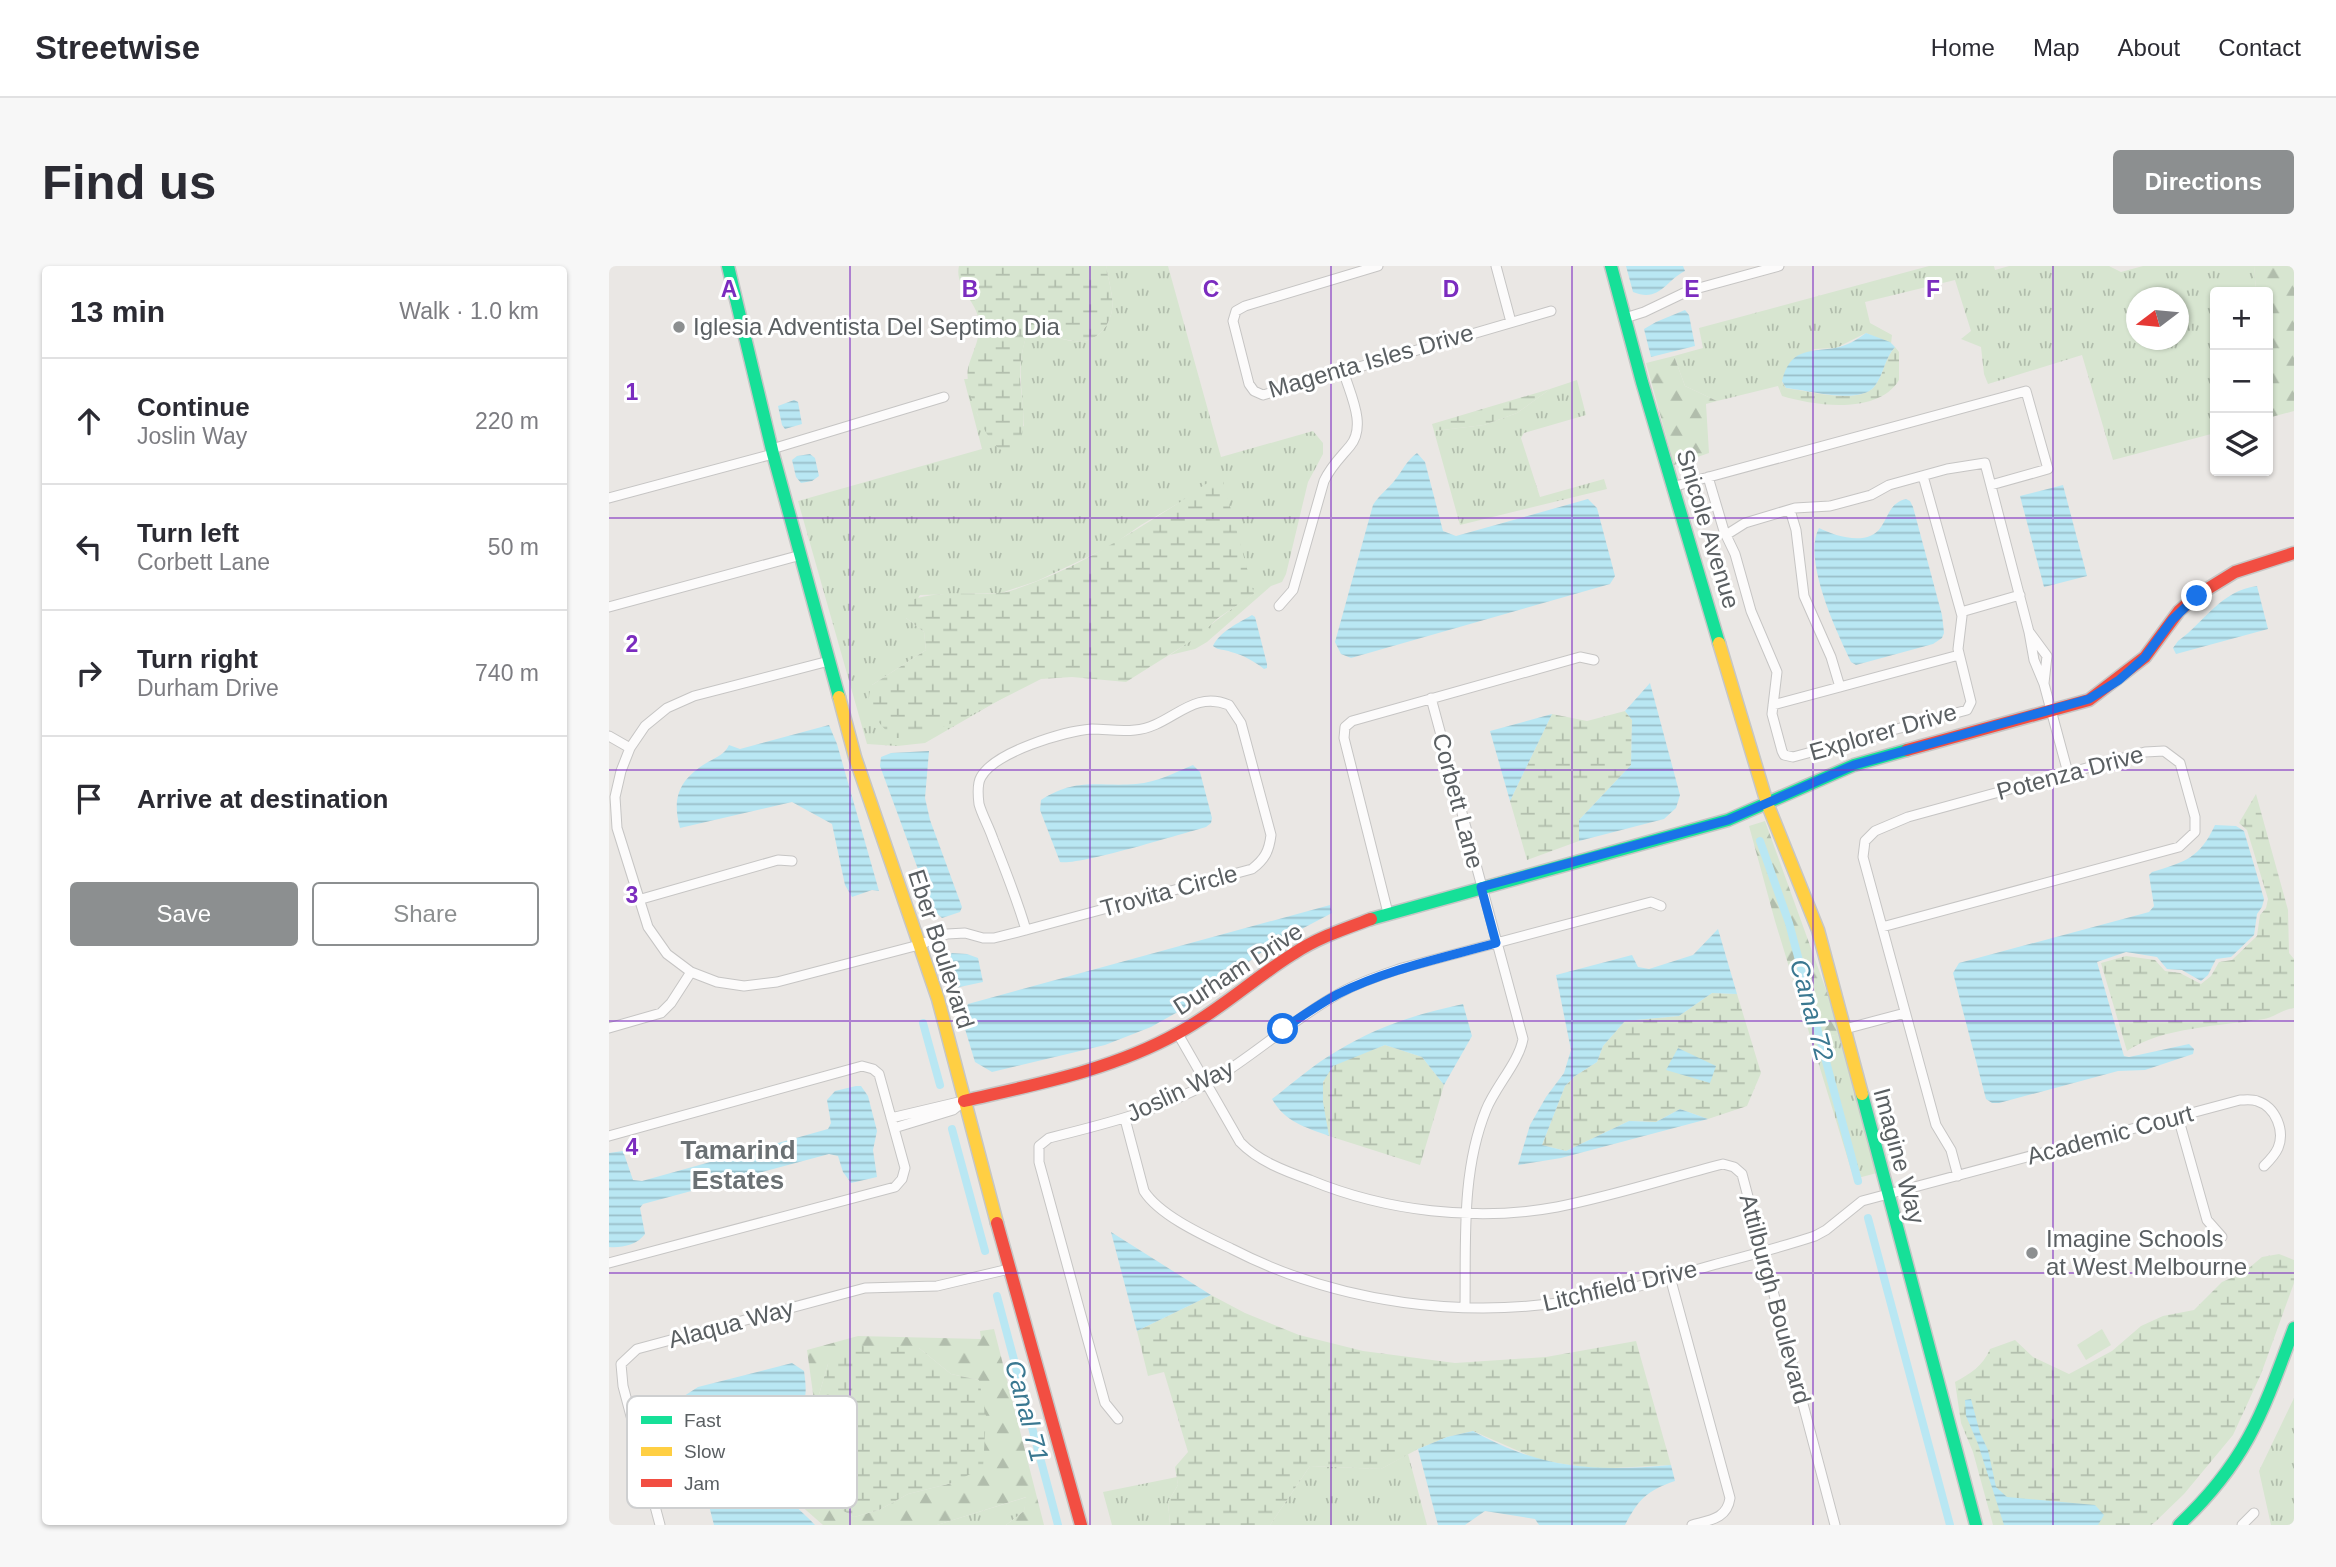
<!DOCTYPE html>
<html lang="en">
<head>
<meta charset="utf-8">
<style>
  body { margin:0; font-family:Arial,sans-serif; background:#f7f7f7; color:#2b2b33 }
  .controls { position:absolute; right:21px; top:21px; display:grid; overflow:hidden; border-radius:7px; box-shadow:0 2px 5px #0004 }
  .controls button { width:63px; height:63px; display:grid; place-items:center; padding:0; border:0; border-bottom:2px solid #e1e1e2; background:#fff; color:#2b2b33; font:35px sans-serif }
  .compass { position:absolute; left:1517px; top:21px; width:63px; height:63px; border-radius:50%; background:#fff; box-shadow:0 2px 5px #0004; rotate:254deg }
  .stop { position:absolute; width:21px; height:21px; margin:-16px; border:5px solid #1a73e8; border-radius:50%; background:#fff }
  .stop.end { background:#1a73e8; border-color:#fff; box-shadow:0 2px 7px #0008 }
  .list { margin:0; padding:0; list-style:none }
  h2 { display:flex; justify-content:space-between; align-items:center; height:91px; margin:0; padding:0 28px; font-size:30px }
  h2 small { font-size:23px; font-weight:400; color:#7c7c81 }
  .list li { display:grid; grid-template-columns:46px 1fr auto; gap:21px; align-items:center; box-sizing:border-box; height:126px; padding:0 28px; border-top:2px solid #e1e1e2 }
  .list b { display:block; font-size:26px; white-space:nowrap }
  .list p { margin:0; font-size:23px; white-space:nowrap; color:#7c7c81 }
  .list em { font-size:23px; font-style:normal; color:#7c7c81 }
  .actions { display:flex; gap:14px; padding:21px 28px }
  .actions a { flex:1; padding:16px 0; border:2px solid #8c8f90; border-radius:7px; text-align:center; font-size:24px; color:#8c8f90 }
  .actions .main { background:#8c8f90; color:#fff }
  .icon { flex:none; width:38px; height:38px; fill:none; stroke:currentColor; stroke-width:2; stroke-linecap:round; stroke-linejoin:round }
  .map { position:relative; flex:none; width:1685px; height:1259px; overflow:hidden; border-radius:7px }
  header { display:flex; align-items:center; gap:42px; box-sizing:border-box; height:98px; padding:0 35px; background:#fff; border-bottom:2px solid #e1e1e2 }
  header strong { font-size:33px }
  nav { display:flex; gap:38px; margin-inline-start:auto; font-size:24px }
  .intro { display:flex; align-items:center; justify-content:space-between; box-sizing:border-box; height:168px; padding:0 42px }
  h1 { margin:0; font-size:49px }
  .button { padding:18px 32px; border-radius:7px; background:#8c8f90; color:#fff; font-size:24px; font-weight:700 }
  main { display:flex; gap:42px; padding:0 42px }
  aside { flex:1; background:#fff; border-radius:7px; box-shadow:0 2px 5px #0004 }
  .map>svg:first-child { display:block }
  .grass { fill:url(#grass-tufts); fill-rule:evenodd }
  .forest { fill:url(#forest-firs) }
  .wetland { fill:url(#wetland-marsh) }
  .pitch { fill:#d7e5d0 }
  .water { fill:url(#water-rules) }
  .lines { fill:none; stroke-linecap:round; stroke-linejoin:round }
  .canal { stroke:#b9e7f3; stroke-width:8 }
  .street-casing { stroke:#c6c5c4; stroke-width:11 }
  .fast-casing { stroke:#c6c6c5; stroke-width:15 }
  .slow-casing { stroke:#c6c6c5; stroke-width:15 }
  .jam-casing { stroke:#c6c6c5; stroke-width:15 }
  .street { stroke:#fcfbfb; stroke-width:9 }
  .fast { stroke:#16e098; stroke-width:12 }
  .slow { stroke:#ffcf43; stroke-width:12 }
  .jam { stroke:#f24e42; stroke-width:12 }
  .route { stroke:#1a73e8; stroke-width:9 }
  .grid { fill:none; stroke:#7b2cbf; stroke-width:2; stroke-opacity:0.55 }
  .poi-dot { fill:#8c8f90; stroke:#fff; stroke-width:2.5 }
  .labels { text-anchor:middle; stroke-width:6; stroke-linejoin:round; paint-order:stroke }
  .poi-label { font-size:24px; fill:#5a5f62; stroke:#fff; text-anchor:start }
  .street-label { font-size:24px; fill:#5a5f62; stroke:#fff }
  .water-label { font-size:26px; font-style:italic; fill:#3a7891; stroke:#fff }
  .neighbourhood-label { font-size:26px; font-weight:bold; fill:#6b7174; stroke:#fff }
  .key { fill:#fff; stroke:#cecfd0; stroke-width:2 }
  .key-label { font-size:19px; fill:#5a5f62 }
  .grid-label { font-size:23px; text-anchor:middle; font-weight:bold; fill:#7b2cbf; stroke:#fff; stroke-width:6; stroke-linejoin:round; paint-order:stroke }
</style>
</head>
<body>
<header>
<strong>Streetwise</strong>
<nav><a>Home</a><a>Map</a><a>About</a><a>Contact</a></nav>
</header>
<div class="intro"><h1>Find us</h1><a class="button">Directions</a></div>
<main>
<aside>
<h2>13 min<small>Walk · 1.0 km</small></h2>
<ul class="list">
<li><svg class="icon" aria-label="ahead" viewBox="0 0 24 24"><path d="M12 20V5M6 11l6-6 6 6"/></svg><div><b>Continue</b><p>Joslin Way</p></div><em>220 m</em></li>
<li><svg class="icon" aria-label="left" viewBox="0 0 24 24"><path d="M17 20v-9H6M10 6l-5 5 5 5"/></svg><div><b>Turn left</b><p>Corbett Lane</p></div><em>50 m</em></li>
<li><svg class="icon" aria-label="right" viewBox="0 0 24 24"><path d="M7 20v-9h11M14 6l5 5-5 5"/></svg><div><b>Turn right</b><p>Durham Drive</p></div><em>740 m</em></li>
<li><svg class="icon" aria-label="arrive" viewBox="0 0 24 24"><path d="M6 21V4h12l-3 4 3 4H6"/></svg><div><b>Arrive at destination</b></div></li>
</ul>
<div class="actions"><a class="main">Save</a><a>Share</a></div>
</aside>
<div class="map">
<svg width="1685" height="1259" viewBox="0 0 1685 1259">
  <defs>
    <pattern id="grass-tufts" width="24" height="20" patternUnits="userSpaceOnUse" patternTransform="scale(1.75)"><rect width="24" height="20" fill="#d7e5d0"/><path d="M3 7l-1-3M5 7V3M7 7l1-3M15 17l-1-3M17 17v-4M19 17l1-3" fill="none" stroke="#b1bdac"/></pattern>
    <pattern id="forest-firs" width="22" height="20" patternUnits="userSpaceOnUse" patternTransform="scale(1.75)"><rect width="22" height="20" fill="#d7e5d0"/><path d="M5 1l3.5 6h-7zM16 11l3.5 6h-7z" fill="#b1bdac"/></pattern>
    <pattern id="wetland-marsh" width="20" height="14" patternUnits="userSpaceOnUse" patternTransform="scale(1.75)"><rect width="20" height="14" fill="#d7e5d0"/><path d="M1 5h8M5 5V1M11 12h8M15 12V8" fill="none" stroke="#b1bdac"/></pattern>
    <pattern id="water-rules" width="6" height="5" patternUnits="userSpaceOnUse" patternTransform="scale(1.75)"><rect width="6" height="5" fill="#b9e7f3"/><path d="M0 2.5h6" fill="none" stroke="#99bec8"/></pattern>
  </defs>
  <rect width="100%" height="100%" fill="#eae7e4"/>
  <!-- grass -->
  <path class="grass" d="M497,0h62l53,191 92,-26 10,12v11l-15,28 -22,92 -4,8 -11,4 -64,56 -12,7 -25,6c29,-19 54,-43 84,-61l-75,-91 -38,22 -30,21 -74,35 -36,12 -81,2 -14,23 18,14 2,18 -54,35 98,30 38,-20 -83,48 -28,3 -30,-2 -69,-243 184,-52 -18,-70h4l9,35 12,23 35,-11c-1,-30 -8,-60 2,-89 22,-7 28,2 48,4 20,3 35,-12 38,-31 2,-13 -4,-31 -6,-44z
    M1320,0h65l1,4 14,-4h100l12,6 22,-6h111l2,26h-41v141l-102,27 -31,-105 -94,29 -4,-10 -3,-27 -20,-8 10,-8 -16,-51 -90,22 5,21 22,12 -1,9 -25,-11 -30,15 -22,1 -30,26 -4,16 -2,-5 -61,15 -32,-15 -11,-30 29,-8 -4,-20zM1528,32h42v42h-42z
    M968,114l9,35 -62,18 -3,5 19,59 64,-18 3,10 -147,36 -26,-94 50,-6 33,-12 33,-24z
    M1233,768l35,139 -23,6 -43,-140z
    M1685,1132v127h-23l-12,-54z
    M799,1188l19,71h-157l40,-59 71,3z
    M568,1211l1,8 -10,17 2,23h-58l-9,-33z
    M418,1231l-3,14 -18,14h-69z"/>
  <!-- forest -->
  <path class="forest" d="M1645,0h40v145l-26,7v-126h-12z
    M1065,90l11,30 32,15 -11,3 3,49 -35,12 -28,-102z
    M1156,555l77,213 -31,5 -36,-118 -26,-95z
    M385,1063l50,196h-38l18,-14 2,-14 -89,28h-114l-24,-21 -10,-15 23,4 42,24 25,-7 29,-16 44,-11 27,-103 -28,-6 -32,-26 -91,16 -13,44 -8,-58 51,-14 123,3 -1,-8z"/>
  <!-- wetland -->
  <path class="wetland" d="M350,0h147c2,13 8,31 6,44 -3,19 -18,34 -38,31 -20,-2 -26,-12 -48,-4 -4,13 -6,26 -6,40 0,16 11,60 -6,71 -3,2 -7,2 -11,3 -19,-10 -39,-62 -35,-83 4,-16 13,-29 11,-47 -2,-19 -25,-35 -20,-55z
    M1286,81l4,5v28c-21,35 -84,26 -117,16l-2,-5 2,-9 4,6c22,3 72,17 88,-1 10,-12 10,-28 21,-40z
    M941,123l-33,24 -33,12 -50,6 -2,-7z
    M613,211l32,117 -36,24 -19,18 -73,46 -54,-5 -31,2 -71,36 -52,23h-25c-14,-15 -31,-31 -21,-53l54,-35 -2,-18 -18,-14 -2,-15c30,-14 62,-7 95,-10 12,-1 25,-7 36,-11 50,-19 96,-49 142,-78 16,-10 27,-22 45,-27z
    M1016,445l7,9 -1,45 -52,55v21l-52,19 -17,-59 42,-87 35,7z
    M1647,528l32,116 1,43 5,6v49c-11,1 -19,9 -30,11 -42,7 -102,8 -137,32l-26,-88 25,-7 29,4 10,11 15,2 21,11 10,-8 8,-14 13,-2 25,-24 3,-21 6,-7 2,-9 -21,-69 -8,-7z
    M1103,727l25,1 24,79 -14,33 -39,13 -28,-10 -24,13 -27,-1 -63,30 -24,-6 23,-59 10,-10 22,-14 6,-16 22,-25 54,-5z
    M776,779l37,12 22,28 -24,80 -91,-29c-4,-20 -15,-54 4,-70 8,-7 40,-16 52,-21z
    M1670,988l15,6v23l-33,91 -28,61 -49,59 -29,28 -4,3h-158l-20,-73 -12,-29 -6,-41c15,-8 28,-16 35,-33l25,-9 18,17 36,17 43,-23 29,-25 22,-10 31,-6 28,-28 21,-9 19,-16z
    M602,1029l34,18 54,22 64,16 92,12 91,-6 90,-16 35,124 -77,4 -55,-9 -66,-29 -26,6 -29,12 -37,20 -71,-3 -40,59h-100l-2,-23 10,-17 -3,-18 13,-15 -24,-80 -16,4 -11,-45z
    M250,1080l60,2 32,26 28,6 7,36 -3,52 -31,15 -44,11 -29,16 -25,7 -42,-24 -23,-4 4,-42 22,-39 13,-44z"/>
  <!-- pitch -->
  <path class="pitch" d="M1493,1063l9,16 -25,15 -9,-15z"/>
  <!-- water -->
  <path class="water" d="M1017,0h57l2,5c-19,9 -25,32 -52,21z
    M1076,44l4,5 6,31 -44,11 -7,-28 12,-7z
    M1257,67l24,9 5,5c-11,12 -11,28 -21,40 -16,18 -66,3 -88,1l-4,-7c8,-32 25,-29 53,-33 11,-2 22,-8 31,-15z
    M185,134l4,2 4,22 -17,5 -3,-4 -4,-19z
    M808,187l8,9 18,69 13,5 132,-37 9,9 18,68 -5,8 -259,74 -10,-4 -6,-12 38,-137c6,-10 15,-16 22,-25 8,-10 11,-19 22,-27z
    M201,188l5,4 4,18 -7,5 -11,2 -5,-6 -4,-17 5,-4z
    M1454,219l24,91 -43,11 -24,-91z
    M1297,233l4,2 3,6 29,108 2,18 -2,5 -9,6 -77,21 -5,-3c-14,-30 -49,-102 -32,-134 16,8 49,19 62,-1 8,-12 9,-24 25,-28z
    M1648,320l11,43 -92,25 -3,-6 5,-7c27,-19 42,-50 79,-55z
    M643,349l3,2 12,47v4l-3,1c-10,-8 -21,-14 -33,-17 -7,-3 -12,-1 -18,-6 7,-15 26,-23 39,-31z
    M1041,417l30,112 -4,13 -12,11 -85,22v-21l52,-55 1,-45 -7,-9z
    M943,448l-42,87 -20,-70z
    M220,459l8,19 42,147 -7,-1 -20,7 -7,-12 -13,-61 -40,-22 -112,26c-9,-32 1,-50 28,-66 9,-5 17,-8 21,-17l11,4z
    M320,485l-4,47 5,22 32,87 -2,5 -18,6 -9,-8 -53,-144 1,-9 10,-4z
    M584,499l7,7 12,46 -1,5 -5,4c-25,7 -129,39 -146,35l-20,-52 1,-10c36,-23 57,-13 95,-16 22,-2 38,-11 57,-19z
    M1606,559l21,1 8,5 20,68 -2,8 -5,7 -3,21 -23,22 -15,2 -8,16 -7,6 -19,-11 -15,-1 -10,-12 -31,-5 -29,10 27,94 5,1 60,-13 5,5 -1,5 -48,16 -27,1 -119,32h-7l-6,-4 -33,-126 6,-10 190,-51 5,-6 -5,-31 3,-3c33,-10 48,-14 63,-47z
    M721,639l2,8 -59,31 -83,61 -39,22 -46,18 -113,27 -17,-10 -13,-43 6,-15z
    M1109,663l19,65 -25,-1 -33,23 -54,5 -22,25 -6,16 -22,14 -10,10 -23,59 24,6 63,-30 27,1 24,-13 28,10 -147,39 -43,7 12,-40 16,-28 18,-24 7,-23 -15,-75 76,-20 6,12 11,2 44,-14z
    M343,687l15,1 11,4 5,24 -28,6 -6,-18 -1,-14z
    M854,738l9,32 -28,49 -22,-28 -37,-12 -52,21 -10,16v20l6,34c-24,-9 -44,-14 -57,-37 21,-16 42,-35 65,-48 41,-25 80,-37 126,-47z
    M1069,782l38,18 -6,17 -44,-13z
    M247,820h5l7,10 9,35 -4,19 4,27 -26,6 -8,-11 -5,-16 -9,-2 -186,50 -3,4 5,26c-8,11 -23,14 -36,13v-94l14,-2 10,29 9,1 186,-52 3,-6 -4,-23 8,-9z
    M502,966l100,63 -74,36z
    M183,1097l12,8c5,35 -1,33 -22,58l1,33 -6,21c8,18 25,27 38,42h-101l-33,-127 17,-11z
    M1362,1133l9,34 8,17 8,37 11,10 88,8 9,10 -6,10h-94l-26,-81 -12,-28 -1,-16z
    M864,1165c68,38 122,41 198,34l4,16c-29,10 -36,18 -50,44h-86l-4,-6 -50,-8 -20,14h-27l-20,-76 29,-12z"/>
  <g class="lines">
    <!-- canal -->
    <path class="canal" d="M1151,575l29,82 69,258
      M314,757l17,62
      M343,863l33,122
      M1259,952l82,307
      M388,1030l61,229"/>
    <defs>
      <path id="street" d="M769,0l-133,40 -9,5 -3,10 16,63 5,7 9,4 288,-84
        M887,0l15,56
        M1016,52l19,-6 44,-21 91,-25
        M163,183l172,-52
        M1099,211l16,54 11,23 16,57 26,61 -5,42 10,37 2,4 9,2 174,-47 4,-8 -13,-53 4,-33 -39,-140
        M1063,221l354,-96 22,78 -57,16
        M0,232l164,-44
        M1181,244l6,20 8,66 27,61 9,30
        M1117,269l19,-12 50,-15 35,-2 41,-11 18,-10 58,-16 38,-6 44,169 5,28 10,24 24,89
        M670,340l14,-16 31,-109c7,-15 16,-23 26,-35 17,-20 0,-52 -6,-73
        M0,341l192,-52
        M1352,346l59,-17
        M1421,367l17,23 -3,27
        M220,395l-135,35 -27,12 -22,18 -15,22 -9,23 -6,26 2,31 31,99 19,27 24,18 26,10 27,4 33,-4 142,-37 28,-11 18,-1 18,5h11l32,-8 226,-61c13,-10 17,-18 19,-34l-30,-112 -12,-18c-38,-16 -58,22 -94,25 -15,2 -29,-1 -43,-1 -28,2 -97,23 -111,48 -4,7 -3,19 -2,27 3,11 10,23 14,35 12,30 24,60 33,91
        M822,432l92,341c-4,23 -28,48 -37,71 -25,62 -20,132 -21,197
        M1164,439l186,-50
        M0,470l21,12
        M29,634l140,-40 14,1
        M779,647l-44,-175 1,-11 7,-6 228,-64 14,3
        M1273,661l297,-80 16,-15v-15l-15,-54 -16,-12 -19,1 -237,65 -33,14 -10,10 -2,16 73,268 15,25 7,26
        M0,762l52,-15 10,-10 20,-31
        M1236,763l60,-16
        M569,768l62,108c18,19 45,29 70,38 75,31 166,42 247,27 56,-11 111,-29 166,-43l11,3 8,7 93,351
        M1569,851l29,103 15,17
        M282,852l72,-17
        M516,853l19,72c16,25 61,45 88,58 107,55 234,71 352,50 44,-8 86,-22 129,-34 34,-9 69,-18 102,-29l11,-6 36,-29 378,-101c5,0 12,-1 17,1 19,6 28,30 21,47 -3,7 -9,13 -14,18
        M285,862l59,-18 11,-9
        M0,870l253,-70 11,3 6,5 26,94 -3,11 -7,8 -286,76
        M1061,1011l60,221c-3,21 -20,22 -38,27
        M509,1153l-13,-16 -66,-241v-16l10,-8c56,-14 110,-27 161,-56 43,-26 80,-60 123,-85 21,-13 46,-21 69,-29l249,-66 10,4
        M51,1259l-37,-139 -2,-22 16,-15 228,-61 72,-2 72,-17
        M1633,1259l12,-12"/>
      <path id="fast" d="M119,0l45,188 66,243
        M1002,0l31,116 77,261
        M762,653l357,-99 126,-55 53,-15
        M1253,828l114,431
        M1570,1259c68,-64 84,-113 115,-197"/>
      <path id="slow" d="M1110,377l48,160 51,127 44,164
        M230,431l16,60 83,242 59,224"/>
      <path id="jam" d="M1298,484l182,-50 56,-43 34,-46 17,-15 39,-24 59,-19
        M355,835c73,-17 148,-31 214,-68 41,-22 75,-54 115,-79 24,-16 51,-25 78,-35
        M388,957l84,302"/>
    </defs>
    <!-- street casing -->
    <use href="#street" class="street-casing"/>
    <!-- fast casing -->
    <use href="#fast" class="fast-casing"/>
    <!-- slow casing -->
    <use href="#slow" class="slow-casing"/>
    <!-- jam casing -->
    <use href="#jam" class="jam-casing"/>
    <!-- street -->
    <use href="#street" class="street"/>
    <!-- fast -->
    <use href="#fast" class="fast"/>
    <!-- slow -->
    <use href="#slow" class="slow"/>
    <!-- jam -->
    <use href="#jam" class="jam"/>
  </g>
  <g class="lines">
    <!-- route -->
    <path class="route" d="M674,763c18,-12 36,-25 55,-35 50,-25 105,-36 158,-51l-15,-56 247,-67 126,-55 235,-66 30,-19 26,-23 27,-37 25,-24"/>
  </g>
  <!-- grid -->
  <path class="grid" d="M241,0v1259M481,0v1259M722,0v1259M963,0v1259M1204,0v1259M1444,0v1259M0,252h1685M0,504h1685M0,755h1685M0,1007h1685"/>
  <!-- markers -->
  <g class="poi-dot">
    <circle cx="70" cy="61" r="7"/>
    <circle cx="1423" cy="987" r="7"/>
  </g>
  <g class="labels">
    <!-- poi labels -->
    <g class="poi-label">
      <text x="84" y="69">Iglesia Adventista Del Septimo Dia</text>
      <text x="1437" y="981">Imagine Schools<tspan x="1437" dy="28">at West Melbourne</tspan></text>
    </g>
    <!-- street labels -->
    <g class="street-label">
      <text transform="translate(762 95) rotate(-16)" y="8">Magenta Isles Drive</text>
      <text transform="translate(1099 263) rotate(73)" y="8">Snicole Avenue</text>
      <text transform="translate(1274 466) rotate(-16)" y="8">Explorer Drive</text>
      <text transform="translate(1461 507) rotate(-15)" y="8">Potenza Drive</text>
      <text transform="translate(849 535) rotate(75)" y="8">Corbett Lane</text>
      <text transform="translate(560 625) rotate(-15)" y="8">Trovita Circle</text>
      <text transform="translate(332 683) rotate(72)" y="8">Eber Boulevard</text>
      <text transform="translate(629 703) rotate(-33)" y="8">Durham Drive</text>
      <text transform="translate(571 825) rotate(-25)" y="8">Joslin Way</text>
      <text transform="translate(1501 869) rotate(-15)" y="8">Academic Court</text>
      <text transform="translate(1290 890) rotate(75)" y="8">Imagine Way</text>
      <text transform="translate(1011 1020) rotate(-13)" y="8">Litchfield Drive</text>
      <text transform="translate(1166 1033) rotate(75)" y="8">Attilburgh Boulevard</text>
      <text transform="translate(122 1058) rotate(-15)" y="8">Alaqua Way</text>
    </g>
    <!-- water labels -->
    <g class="water-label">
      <text transform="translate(1203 744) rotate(75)" y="9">Canal 72</text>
      <text transform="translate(418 1145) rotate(75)" y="9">Canal 71</text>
    </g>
    <!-- neighbourhood labels -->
    <g class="neighbourhood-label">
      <text x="129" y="893">Tamarind<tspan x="129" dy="30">Estates</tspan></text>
    </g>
  </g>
  <!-- legend -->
  <rect x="18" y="1130" width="230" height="112" rx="10" class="key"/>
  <rect x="32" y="1150" width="31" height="8" fill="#16e098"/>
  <rect x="32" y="1181" width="31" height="9" fill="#ffcf43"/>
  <rect x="32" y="1213" width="31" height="8" fill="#f24e42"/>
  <g class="key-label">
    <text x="75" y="1161">Fast</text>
    <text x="75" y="1192">Slow</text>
    <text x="75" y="1224">Jam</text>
  </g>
  <g class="grid-label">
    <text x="120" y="31">A</text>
    <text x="361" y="31">B</text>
    <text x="602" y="31">C</text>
    <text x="842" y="31">D</text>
    <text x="1083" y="31">E</text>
    <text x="1324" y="31">F</text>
    <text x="23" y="134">1</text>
    <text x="23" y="386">2</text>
    <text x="23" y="637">3</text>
    <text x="23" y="889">4</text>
  </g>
</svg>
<div class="controls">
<button>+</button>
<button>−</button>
<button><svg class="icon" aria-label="layers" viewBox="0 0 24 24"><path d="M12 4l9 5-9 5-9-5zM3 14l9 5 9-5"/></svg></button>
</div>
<svg class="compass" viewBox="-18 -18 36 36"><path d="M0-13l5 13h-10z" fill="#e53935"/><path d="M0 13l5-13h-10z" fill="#7c7c81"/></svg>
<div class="stop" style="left:674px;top:763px"></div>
<div class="stop end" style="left:1588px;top:330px"></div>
</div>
</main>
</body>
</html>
